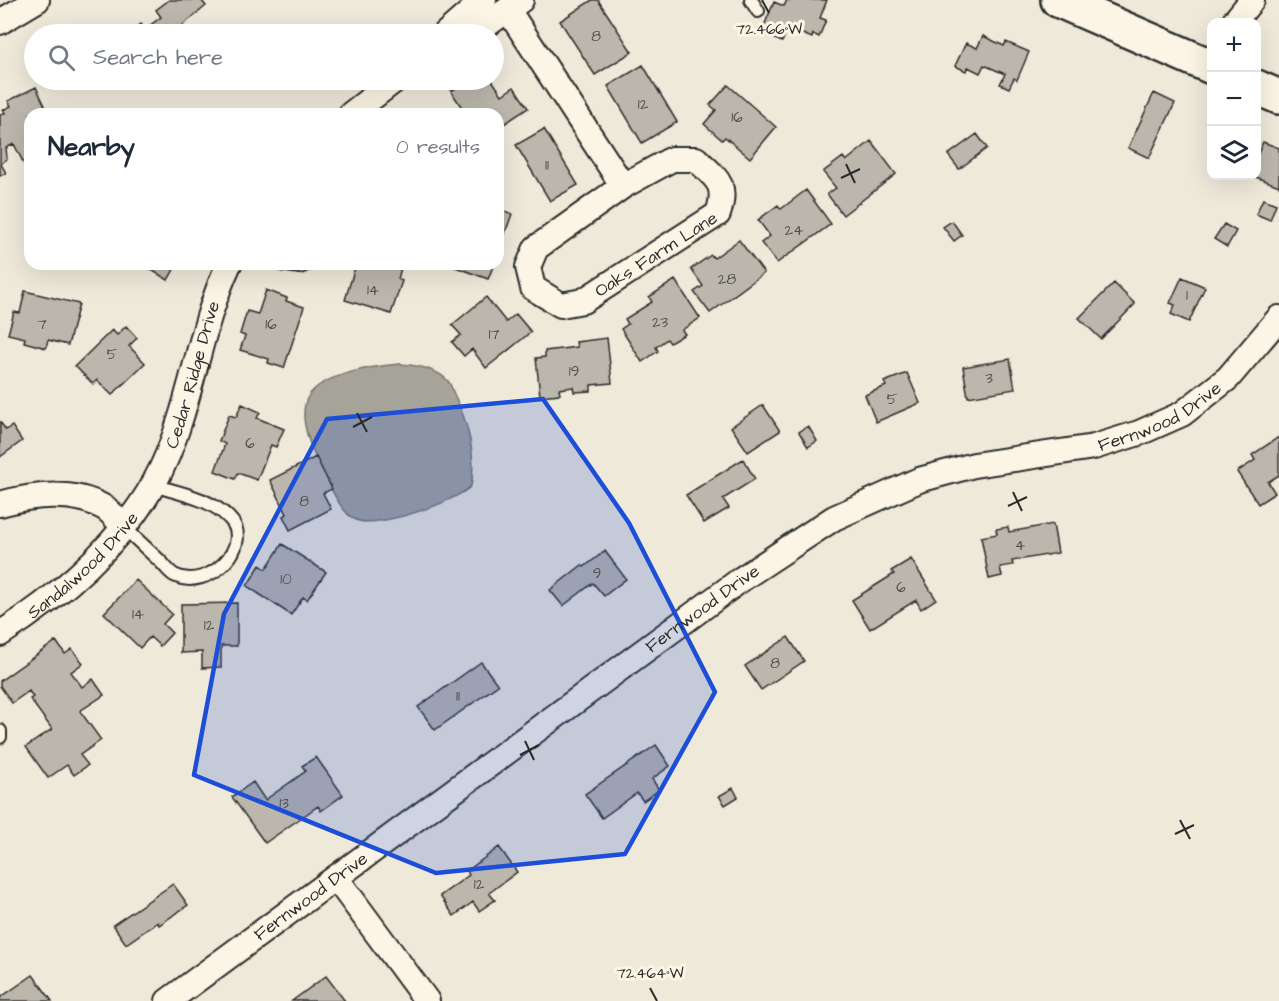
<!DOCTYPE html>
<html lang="en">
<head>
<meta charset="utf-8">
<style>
  body { margin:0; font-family:"Architects Daughter",sans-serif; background:#f2f2f3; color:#1f2937 }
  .controls { position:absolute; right:18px; top:18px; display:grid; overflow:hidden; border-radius:12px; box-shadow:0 6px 24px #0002 }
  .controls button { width:54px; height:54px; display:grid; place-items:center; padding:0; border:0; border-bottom:2px solid #e0e1e3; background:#fff; color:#1f2937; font:30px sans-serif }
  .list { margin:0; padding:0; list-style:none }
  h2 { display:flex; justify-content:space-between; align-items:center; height:78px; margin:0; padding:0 24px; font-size:26px }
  h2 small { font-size:20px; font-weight:400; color:#747a83 }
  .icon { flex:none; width:33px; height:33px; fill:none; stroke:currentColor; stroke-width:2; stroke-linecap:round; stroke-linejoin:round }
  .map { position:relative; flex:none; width:1279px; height:1001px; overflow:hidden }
  .search { position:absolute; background:#fff; box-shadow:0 6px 24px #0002; left:24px; top:24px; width:480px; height:66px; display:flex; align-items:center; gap:15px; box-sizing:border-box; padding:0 21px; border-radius:33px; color:#747a83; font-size:22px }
  .panel { position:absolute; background:#fff; box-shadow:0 6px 24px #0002; left:24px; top:108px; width:480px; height:162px; border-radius:18px }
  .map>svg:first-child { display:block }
  .water { fill:#a6a399; stroke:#75736d; stroke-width:1.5 }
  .building { fill:#bcb7ac; stroke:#2b2b2b; stroke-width:1.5 }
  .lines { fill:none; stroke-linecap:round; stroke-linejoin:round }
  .service-casing { stroke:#2b2b2b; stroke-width:16 }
  .minor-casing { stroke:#2b2b2b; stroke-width:28 }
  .secondary-casing { stroke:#2b2b2b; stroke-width:38 }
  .service { stroke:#fcf5e5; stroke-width:12 }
  .minor { stroke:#fcf5e5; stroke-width:24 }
  .secondary { stroke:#fcf5e5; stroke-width:33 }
  .marked { fill:#1d4ed8; fill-opacity:0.2; stroke:#1d4ed8; stroke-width:4.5; stroke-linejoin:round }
  .ticks { fill:none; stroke:#2b2b2b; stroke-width:2 }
  .labels { text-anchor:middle; stroke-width:6; stroke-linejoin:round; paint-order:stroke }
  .number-label { font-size:15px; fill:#4f4e4b }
  .street-label { font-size:18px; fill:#2b2b2b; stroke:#fcf5e5 }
  .ticks-label { font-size:15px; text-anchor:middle; fill:#2b2b2b; stroke:#fcf5e5; stroke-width:6; stroke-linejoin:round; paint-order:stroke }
</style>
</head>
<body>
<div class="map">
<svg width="1279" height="1001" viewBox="0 0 1279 1001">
  <rect width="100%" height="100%" fill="#efe9da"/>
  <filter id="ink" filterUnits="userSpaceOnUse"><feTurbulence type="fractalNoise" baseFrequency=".0167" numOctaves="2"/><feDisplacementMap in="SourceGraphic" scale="12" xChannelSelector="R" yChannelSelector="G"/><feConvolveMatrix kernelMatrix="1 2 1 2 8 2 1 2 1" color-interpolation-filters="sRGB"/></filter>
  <g filter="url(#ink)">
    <!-- water -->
    <path class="water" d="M400,364c16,1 36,4 48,17 3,3 4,9 6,13 13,26 23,62 17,92 -15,16 -94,43 -115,34 -14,-6 -25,-32 -32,-45 -10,-19 -26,-52 -18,-74 9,-27 70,-35 94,-37z"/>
    <!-- building -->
    <path class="building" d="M169,0h32l5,6 -28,23 4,5h-54l13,-10 4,5 16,-12 -5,-7z
      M592,0h6l34,52 -37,23 -35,-54z
      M787,0h40l-7,18 6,2 -7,17 -6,-3 -1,4 -24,-10 -6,14 -21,-9 13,-31 10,4z
      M983,36l21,10 2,-4 23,10 -12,28 -3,-2 -5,10 -9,-4 5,-10 -21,-9 -4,8 -12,-6 -2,4 -11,-5 11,-23 11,5z
      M643,65l34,57 -35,21 -34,-57z
      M469,80h23l10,15 12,-8 14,21 -30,20v-14h-32l-15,-23z
      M728,85l48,42 -26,31 -25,-21 -3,3 -18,-16 12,-14 -6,-5z
      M36,87l13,27h-19v57l-2,1 -14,-28 -8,4 1,11 -6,5 5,9 -6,3v-61l5,-2 -2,-3 8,-4 -3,-5z
      M1154,93l21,10 -26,55 -21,-10z
      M544,129l34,56 -28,16 -34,-56z
      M977,134l10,14 -28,21 -11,-14z
      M871,141l25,33 -53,41 -16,-21 9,-6 -13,-16 20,-15 3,4z
      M1263,142l16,6v38l-26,-10h3v-18z
      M806,190l25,34 -54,39 -16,-20 9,-7 -12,-16 20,-15 3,4z
      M1263,199l13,5 -6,16 -14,-6z
      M498,209l14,5 -14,39z
      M952,221l10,14 -8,6 -11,-14z
      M1224,224l12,7 -9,16 -13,-8z
      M739,240l25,33 -54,40 -16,-21 9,-6 -12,-17 20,-14 3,3z
      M150,264h32l-2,4 -4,-2 -8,14 -20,-12z
      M356,264h46l-4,15 4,2 -11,33 -46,-14z
      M447,264h47l-6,15z
      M1182,277l23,10 -16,35 -18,-8 4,-9 -5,-2z
      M675,280l25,38 -18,12 3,4 -15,9 -3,-4 -11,8 2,4 -16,11 -21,-33 7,-5 -3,-5 27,-17 -3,-5z
      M1114,283l21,21 -34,35 -22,-21z
      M266,290l21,8 -1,3 18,6 -20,61 -16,-5 1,-4 -29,-9 5,-14 -5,-2 7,-23 11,3z
      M25,291l54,13 -11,41 -20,-5 -2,8 -22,-6 1,-4 -17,-4 6,-22 6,1z
      M486,297l20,25 10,-8 15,18 -45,36 -14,-19 -8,7 -12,-14 9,-7 -9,-10z
      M126,326l11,12 -8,8 16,17 -33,32 -15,-15 -4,4 -18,-18 37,-36 5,5z
      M607,338l5,45 -21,2v6l-17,1 -1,-5 -14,2 1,5 -20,2 -4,-38 9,-1v-6l32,-4 -1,-5z
      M1010,359l5,30 -47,8 -5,-30z
      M907,373l13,30 -44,19 -11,-27 21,-9 -2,-4z
      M242,404l18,8 -3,6 27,11 -8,18 -5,-2 -14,35 -19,-7 -3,6 -20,-8 10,-27 -6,-3 10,-26 7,2z
      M763,405l17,26 -32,21 -17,-25z
      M0,422l6,8 6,-4 10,15 -22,16z
      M808,426l9,15 -9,6 -9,-15z
      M1279,437v38l-11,7 7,11 -17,11 -21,-32 18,-12 -3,-5z
      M316,457l16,32 -9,4 8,16 -41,21 -7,-14 4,-2 -17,-34z
      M743,459l12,20 -32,20 6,9 -25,15 -18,-28z
      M1053,524l5,29 -46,8 1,4 -13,2 2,9 -13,3 -8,-42 16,-3 -1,-5 12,-2 1,5z
      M282,544l44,28 -19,28 -4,-3 -12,18 -44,-29 13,-21 6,4z
      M605,551l21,28 -22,17 -11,-13 -30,23 -13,-16 32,-25 2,2z
      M911,559l25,40 -15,10 -5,-9 -46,29 -18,-29 42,-26 -3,-3z
      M136,580l36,34 -9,10 9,9 -12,13 -10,-9 -10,11 -36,-35z
      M237,603v43h-16v21l-19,1v-16l-21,1v-49z
      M788,637l16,24 -43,29 -16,-24z
      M56,641l9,13 7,-5 11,14 -12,9 11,15 11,-8 11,16 -24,16 21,29 -21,15 8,10 -14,10 -7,-10 -19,13 -22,-31 26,-18 -22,-30 3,-2 -4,-6 -17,12 -12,-17v-5z
      M481,662l17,23 -63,45 -17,-23z
      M656,745l14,21 -18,13 7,11 -16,11 -6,-8 -35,25 -17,-24z
      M316,757l27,38 -22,16 -3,-5 -53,37 -33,-46 21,-15 12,18 41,-29 -4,-5z
      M733,788l5,9 -13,8 -6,-9z
      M499,847l18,25 -28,21 6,7 -16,11 -6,-9 -19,14 -14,-20 29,-21 -2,-4z
      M173,884l15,21 -29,20 -1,-3 -32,22 -13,-19z
      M33,975l19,26h-52v-3z
      M326,976l19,25h-53z"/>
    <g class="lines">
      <defs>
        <path id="service" d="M751,0l7,11
          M281,264l19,3 7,-3
          M124,527c12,12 24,23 37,35 4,4 8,10 13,13 34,18 82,-31 55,-57 -19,-20 -50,-25 -76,-33
          M0,731v6"/>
        <g id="minor">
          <path id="s1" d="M508,10l115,176 -87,62 -8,19 5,21 28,17 22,-4 135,-87c10,-30 -1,-35 -22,-55h-24l-49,27"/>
          <path d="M0,22l37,-22"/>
          <path d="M1234,22l18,-22"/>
          <path d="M445,34l39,-34"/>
          <path d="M474,34l47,-34"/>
          <path d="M351,114l44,-34"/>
          <path d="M0,504c32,-9 73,-14 103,3 8,4 14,13 21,20"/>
          <path id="s2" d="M0,634c60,-38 117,-87 153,-149 12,-21 21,-45 28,-68 16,-51 25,-104 48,-153"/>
          <path d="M336,878l91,123"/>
          <path id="s3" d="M168,1001l575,-423 91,-60 85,-38 55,-15 120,-18 45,-14 43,-19 46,-36 51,-60"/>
        </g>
        <path id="secondary" d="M1058,0l154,67
          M1256,87l23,10"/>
      </defs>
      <!-- service casing -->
      <use href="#service" class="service-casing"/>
      <!-- minor casing -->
      <use href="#minor" class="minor-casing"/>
      <!-- secondary casing -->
      <use href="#secondary" class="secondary-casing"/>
      <!-- service -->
      <use href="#service" class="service"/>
      <!-- minor -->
      <use href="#minor" class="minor"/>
      <!-- secondary -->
      <use href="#secondary" class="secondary"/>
    </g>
  </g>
  <!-- marked area -->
  <path class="marked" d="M543,399l86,124 86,169 -90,162 -189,19 -242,-98 30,-161 103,-195z"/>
  <!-- ticks -->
  <path class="ticks" d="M762,0l7,13M846,164l9,19M841,178l19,-9M357,413l10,19M353,427l19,-10M1013,492l9,19M1008,506l19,-9M525,741l9,19M520,755l19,-10M1180,820l10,19M1175,834l19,-9M650,988l7,13"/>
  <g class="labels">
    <!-- number labels -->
    <g class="number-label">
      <text x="596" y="41">8</text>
      <text x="643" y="109">12</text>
      <text x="737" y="122">16</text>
      <text x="547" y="170">11</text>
      <text x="794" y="235">24</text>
      <text x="727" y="284">28</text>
      <text x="373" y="295">14</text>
      <text x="1187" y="300">1</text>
      <text x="660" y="327">23</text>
      <text x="42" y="329">7</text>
      <text x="271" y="329">16</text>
      <text x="494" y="339">17</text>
      <text x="112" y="359">5</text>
      <text x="574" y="376">19</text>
      <text x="989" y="383">3</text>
      <text x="892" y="404">5</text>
      <text x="250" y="448">6</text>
      <text x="304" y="506">8</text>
      <text x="1020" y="550">4</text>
      <text x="597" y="578">9</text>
      <text x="286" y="584">10</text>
      <text x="901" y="592">6</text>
      <text x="138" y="619">14</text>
      <text x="209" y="630">12</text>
      <text x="775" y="668">8</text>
      <text x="458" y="701">11</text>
      <text x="284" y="808">13</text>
      <text x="479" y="889">12</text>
    </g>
    <!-- street labels -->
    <g class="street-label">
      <text dy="6" stroke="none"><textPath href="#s1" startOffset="501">Oaks Farm Lane</textPath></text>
      <text dy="6" stroke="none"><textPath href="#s2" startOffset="333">Cedar Ridge Drive</textPath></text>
      <text dy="6" stroke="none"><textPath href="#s3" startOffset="1167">Fernwood Drive</textPath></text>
      <text dy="6" stroke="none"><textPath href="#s2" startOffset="108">Sandalwood Drive</textPath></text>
      <text dy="6" stroke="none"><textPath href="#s3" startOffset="663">Fernwood Drive</textPath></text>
      <text dy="6" stroke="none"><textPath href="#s3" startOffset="177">Fernwood Drive</textPath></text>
    </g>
  </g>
  <g class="ticks-label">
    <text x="769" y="34">72.466°W</text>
    <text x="650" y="978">72.464°W</text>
  </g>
</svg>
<div class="controls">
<button>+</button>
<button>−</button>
<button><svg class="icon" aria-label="layers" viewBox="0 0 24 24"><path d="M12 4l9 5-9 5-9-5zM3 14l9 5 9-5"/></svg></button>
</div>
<div class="search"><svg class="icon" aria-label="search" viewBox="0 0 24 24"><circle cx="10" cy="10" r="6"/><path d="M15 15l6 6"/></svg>Search here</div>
<section class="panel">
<h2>Nearby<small>0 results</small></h2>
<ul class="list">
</ul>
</section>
</div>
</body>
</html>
